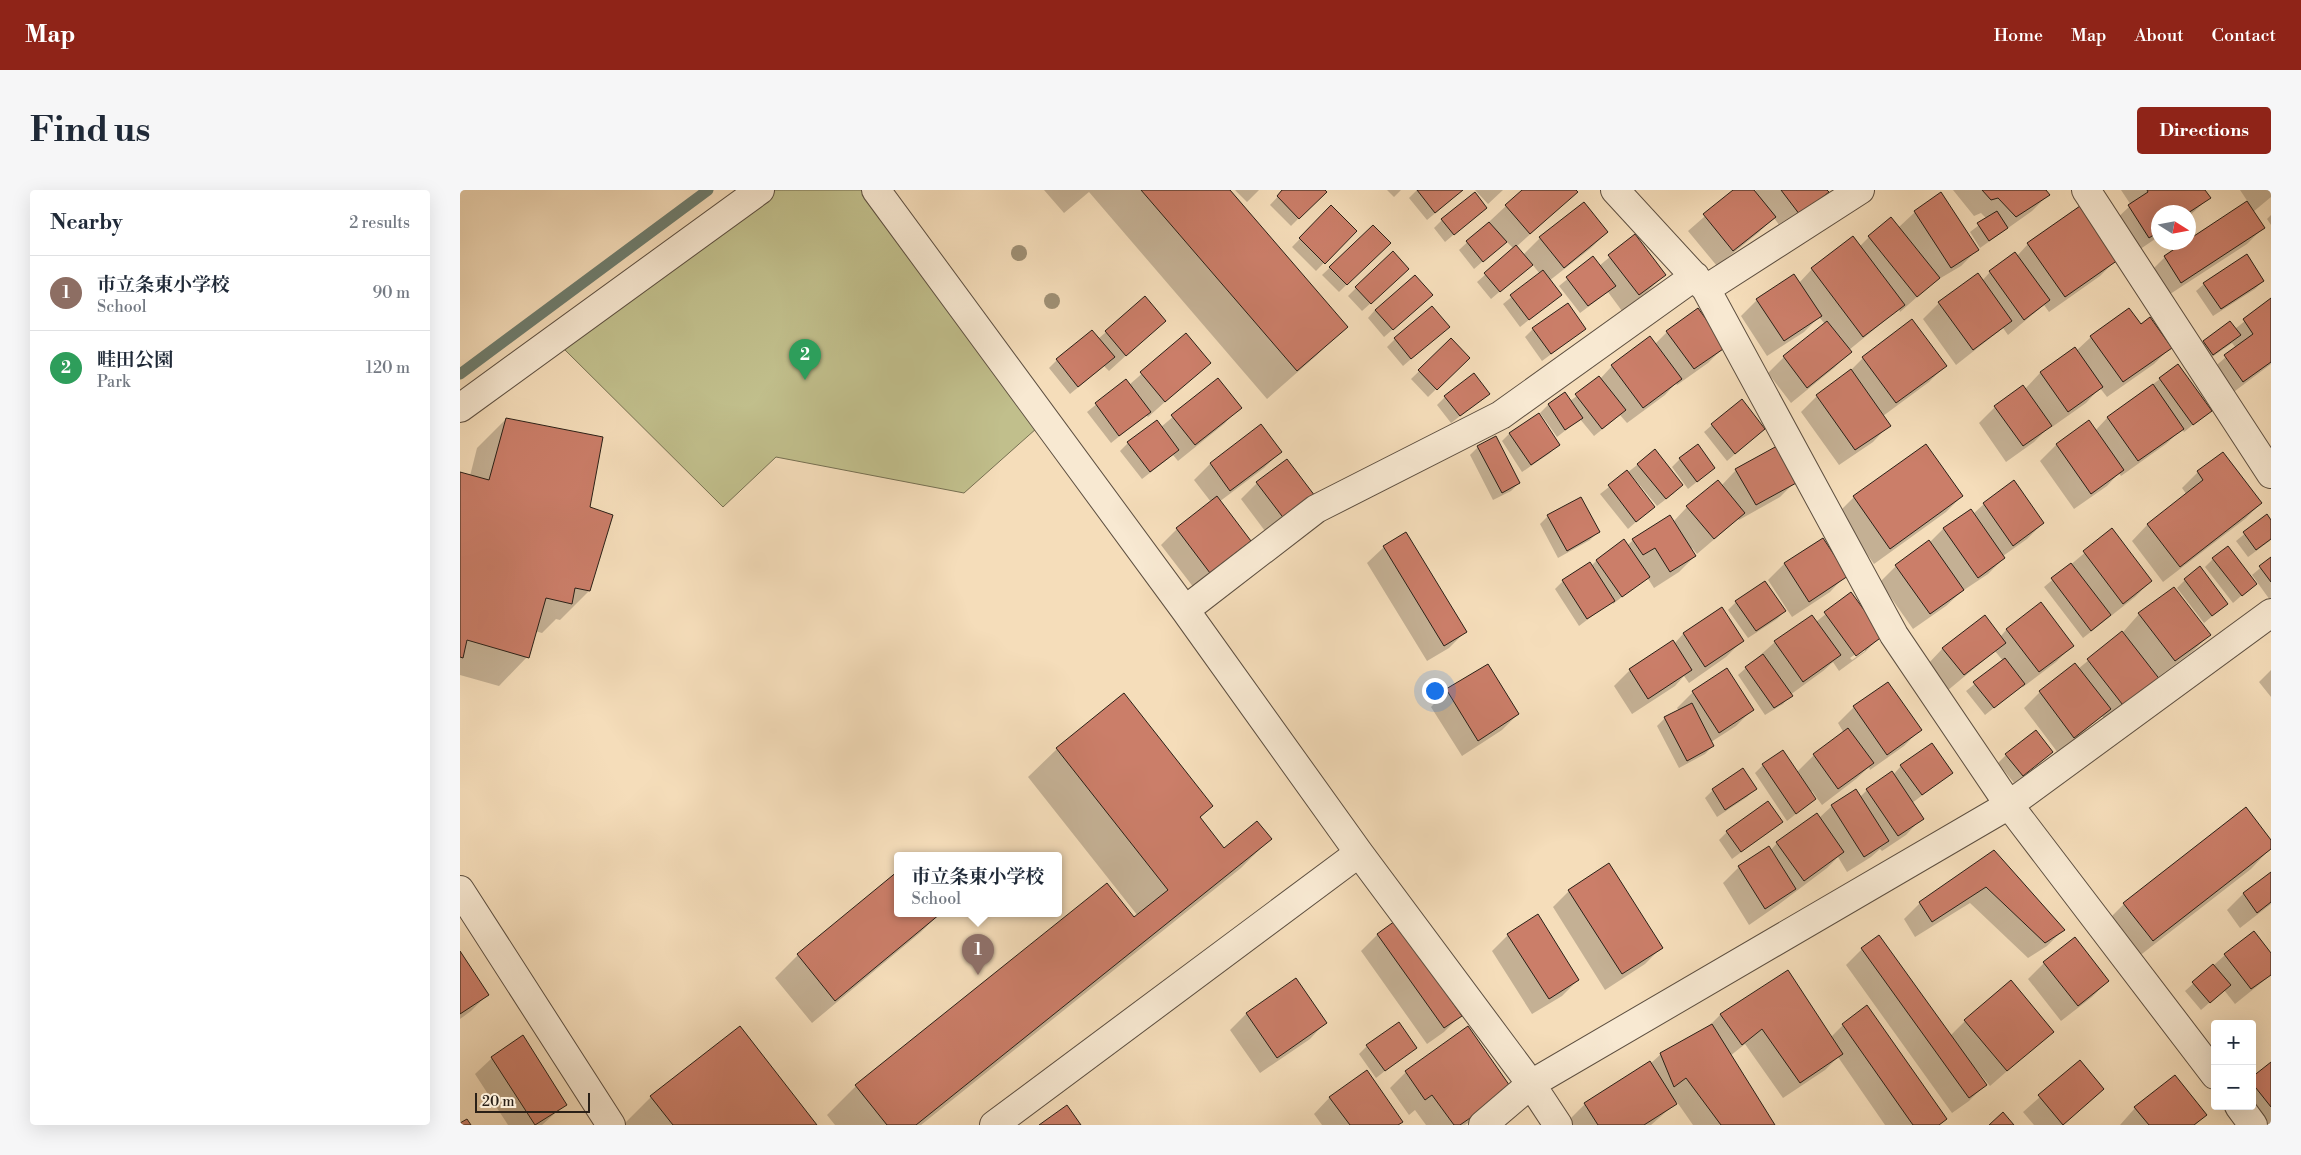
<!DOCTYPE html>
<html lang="en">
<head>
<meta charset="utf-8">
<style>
  body { margin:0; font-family:"Libre Bodoni","Noto Serif JP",serif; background:#f6f6f7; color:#1f2937 }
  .controls { position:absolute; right:15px; bottom:15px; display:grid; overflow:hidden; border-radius:5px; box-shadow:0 5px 20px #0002 }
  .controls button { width:45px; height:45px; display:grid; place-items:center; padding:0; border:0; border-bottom:1px solid #e0e1e3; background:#fff; color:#1f2937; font:25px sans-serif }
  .compass { position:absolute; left:1691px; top:15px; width:45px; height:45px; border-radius:50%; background:#fff; box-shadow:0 5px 20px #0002; rotate:101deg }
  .scale { position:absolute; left:15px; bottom:12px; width:115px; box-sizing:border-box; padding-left:5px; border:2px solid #2a2017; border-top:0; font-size:14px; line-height:18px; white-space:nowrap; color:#2a2017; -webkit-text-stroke:4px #f8e9d2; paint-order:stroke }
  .you { position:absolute; left:974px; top:500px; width:18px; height:18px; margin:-12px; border:4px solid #fff; border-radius:50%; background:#1a73e8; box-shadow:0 0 0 8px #1a73e833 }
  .badge { display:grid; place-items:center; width:32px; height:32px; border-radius:50%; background:#8f2418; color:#fff; font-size:16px; font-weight:700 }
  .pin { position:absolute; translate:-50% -41px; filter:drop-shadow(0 1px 2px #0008) }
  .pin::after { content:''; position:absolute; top:26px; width:18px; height:15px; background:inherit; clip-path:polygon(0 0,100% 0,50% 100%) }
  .popup { position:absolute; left:434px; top:662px; width:168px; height:65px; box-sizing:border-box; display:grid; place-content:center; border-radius:5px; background:#fff; filter:drop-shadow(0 1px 4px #0005); font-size:16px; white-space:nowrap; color:#747a83 }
  .popup b { font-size:19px; color:#1f2937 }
  .popup::after { content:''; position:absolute; left:50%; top:100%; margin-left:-10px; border:10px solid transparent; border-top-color:#fff }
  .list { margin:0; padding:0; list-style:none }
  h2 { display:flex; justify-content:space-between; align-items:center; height:65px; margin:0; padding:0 20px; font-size:21px }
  h2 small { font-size:16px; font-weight:400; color:#747a83 }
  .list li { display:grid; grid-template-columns:32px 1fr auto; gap:15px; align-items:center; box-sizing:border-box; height:75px; padding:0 20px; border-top:1px solid #e0e1e3 }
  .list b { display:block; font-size:19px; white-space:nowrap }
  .list p { margin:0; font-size:16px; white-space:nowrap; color:#747a83 }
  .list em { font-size:16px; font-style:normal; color:#747a83 }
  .map { position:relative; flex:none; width:1811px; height:935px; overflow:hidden; border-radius:5px }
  header { display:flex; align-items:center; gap:30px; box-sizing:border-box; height:70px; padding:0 25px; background:#8f2418; color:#fff }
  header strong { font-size:24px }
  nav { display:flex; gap:28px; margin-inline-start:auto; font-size:18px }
  .intro { display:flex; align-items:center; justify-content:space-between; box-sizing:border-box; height:120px; padding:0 30px }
  h1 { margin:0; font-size:35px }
  .button { padding:12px 22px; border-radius:5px; background:#8f2418; color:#fff; font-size:18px; font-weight:700 }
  main { display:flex; gap:30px; padding:0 30px }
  aside { flex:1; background:#fff; border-radius:5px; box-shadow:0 5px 20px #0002 }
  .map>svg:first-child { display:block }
  .green { fill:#c1bf8c; stroke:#767052 }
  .shadow { fill:#0003; fill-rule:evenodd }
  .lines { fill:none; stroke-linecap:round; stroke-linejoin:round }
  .stream { stroke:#6f7e6f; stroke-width:11 }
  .building { fill:#cb7e69; stroke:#2a2017 }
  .minor-casing { stroke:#5d4f40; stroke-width:30 }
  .minor { stroke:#f8e9d2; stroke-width:28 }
  .tree { fill:#9e8f74 }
</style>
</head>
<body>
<header>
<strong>Map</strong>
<nav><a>Home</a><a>Map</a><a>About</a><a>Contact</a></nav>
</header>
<div class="intro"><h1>Find us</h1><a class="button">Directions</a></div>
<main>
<aside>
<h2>Nearby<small>2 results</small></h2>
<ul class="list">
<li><span class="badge" style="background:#8d6e63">1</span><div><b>市立条東小学校</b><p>School</p></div><em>90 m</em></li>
<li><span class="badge" style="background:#2e9e5b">2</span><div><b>畦田公園</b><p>Park</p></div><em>120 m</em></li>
</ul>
</aside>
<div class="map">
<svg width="1811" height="935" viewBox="0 0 1811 935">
  <rect width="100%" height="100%" fill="#f5ddba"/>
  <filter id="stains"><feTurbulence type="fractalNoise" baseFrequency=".004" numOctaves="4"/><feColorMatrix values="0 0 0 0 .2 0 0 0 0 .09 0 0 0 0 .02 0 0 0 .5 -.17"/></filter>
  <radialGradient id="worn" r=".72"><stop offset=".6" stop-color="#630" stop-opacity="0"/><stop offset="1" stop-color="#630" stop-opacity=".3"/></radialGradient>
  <!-- green -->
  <path class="green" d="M300,0h116l170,230 -82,73 -188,-36 -53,50 -169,-168z"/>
  <!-- shadow -->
  <path class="shadow" d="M584,0h185l117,136 -29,29 -50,44 -178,-207 -25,21z
    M775,0h24l-12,12z
    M824,0h40l1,2 -34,34 -21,-21z
    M927,0h14l-7,7z
    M957,0h46l-36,30 -18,-22z
    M1015,0h28l-15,14z
    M1063,0h52l2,2 -61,55 7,8 17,-17 43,-35 24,29 -16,16 -42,33 11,14 -40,32 -17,-23 37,-30 -8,-10 -41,35 -14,-17 37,-33 -8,-8 -32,28 -15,-19z
    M1275,0l19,2 2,-2h70l1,2 -16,16 -28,22 -9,-12 -16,15 -41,33 -29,-35z
    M1493,0h91l4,5 -16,16 -52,37 -10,-16 17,-13 -6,-6 -7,3z
    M1661,0h83l5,8 -21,19v-5h-30v25l-25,17 -20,-32 18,-17z
    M1780,0h31v7l-18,15 10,16 -16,16 -83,54 -15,-25 16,-16 83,-55z
    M871,17l24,24 -39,40 -24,-24z
    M1025,18l-40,34 -11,-14 8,-8z
    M1455,22l62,38 -16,16 -27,16 -34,30 -1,-3 -50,41 1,2 -16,16 -43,35 -23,-30 16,-16 41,-33 -6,-7 -15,15 -37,24 -26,-40 16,-16 42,-17 13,-14 41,-32 7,9 9,-9 29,-9z
    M1811,25v10l-4,-6z
    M913,37l16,16 -50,49 -17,-17z
    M1175,46l29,39 -16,16 -26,20 -14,-19 -28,21 -21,-27 34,-28 6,8z
    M1568,54l88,16 -16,16 -51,36 -5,-7 -36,30 -5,-7 -47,37 -33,-46 16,-16 43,-22 8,-9 27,-16z
    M940,87l-38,34 -14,-15 8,-8z
    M1803,91l-8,8 -42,27 -17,-25 8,-7z
    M685,108l19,23 -55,50 -5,-5 -34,28 -21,-26 8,-8 41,-21z
    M1811,110v64l-44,33 -18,-25 27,-24 -4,-5 -27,19 -9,-12 8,-8 31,-13z
    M963,113l-39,34 -16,-19 7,-8z
    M1681,136l29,22 -16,16 -47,33 -7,-9 -14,15 -34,24 -1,-2 -17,17 -28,20 -27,-39 16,-16 30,-18 15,-16 34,-25 2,3 15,-14z
    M988,137l-45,39 -16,-19 8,-8z
    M1073,139h52l-43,32 -17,-24z
    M1207,142l57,15 -16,16 -31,22 -1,-2 -11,12 -38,28 -7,-8 -26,21 -14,-17 -23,18 -17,-24 8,-8 17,-11 5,7 30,-22 12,-13 43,-22z
    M726,145l23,28 -61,54 -2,-2 -35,28 -24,-31 39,-32 3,5z
    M991,150l17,18 -40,39 -17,-18z
    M1403,168l82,8 -16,16 -46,34 6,9 -16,17 -34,23 -38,-53 16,-16 31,-23z
    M758,189l22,28 -16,17 -46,37 -5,-6 -31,24 -22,-28 8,-8 33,-16z
    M1700,189l50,32 -26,21 -2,-3 -16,15 -45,32 -2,-3 -12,13 -33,23 -34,-48 16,-16 33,-23 6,9 12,-13z
    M985,207l35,4 -29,22 -14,-18z
    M46,229l82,89 1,83 -29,29 -4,-1 -14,14 -7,-2 -8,26 -28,29 -39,-11v-201l10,2 7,-28z
    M1252,235l52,4 -37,32 -23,-29z
    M801,236l19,26 -16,16 -45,34 31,39 -17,16 -39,31 -33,-43 16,-16 34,-27 -17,-22 16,-16z
    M1050,243l48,12 -8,8 -28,19 -20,-31z
    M1018,257l41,36 -8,8 -18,9 -23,-45z
    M1195,261l19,42 -17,13 -25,-30 -2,1 23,30 -25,22 -28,-35z
    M1220,269l34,9 -26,21 -16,-22z
    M1276,280l60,11 -16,16 -41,23 -1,-1 -41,35 -5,-6 -1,1 4,7 -16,16 -25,16 -7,-11 -34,27 -1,-3 -33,25 -24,-37 8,-8 28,-15 5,-5 31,-15 6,-6 40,-18 14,-15 34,-21z
    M1738,282l63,31 -16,16 -82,63 -31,-41 16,-17 39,-29 -5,-7z
    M797,293l57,13 -46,39 -27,-36z
    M1502,306l-16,16 -72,52 -36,-51 16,-16z
    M1524,314l59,19 -16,16 -24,17 1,2 -16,16 -27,18 -15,14 -33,23 -33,-47 16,-16 33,-23 14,-14 27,-19 3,4z
    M1088,326l50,16 -8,8 -32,18 -18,-34z
    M1806,326l5,6v18l-23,17 -12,-16z
    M1652,340l39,51 -16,16 -52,41 -39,-51z
    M945,344l60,98 -16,16 -22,13 -60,-98 17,-16z
    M1362,349l24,36 -16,17 -38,25 -24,-37 16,-16z
    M1753,369l42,25 -22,19 -28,-36z
    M1811,369v40l-1,1 -18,-25z
    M1725,390l42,24 -23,19 -27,-35z
    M1390,404l31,42 -16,16 -26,19 -6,-9 -10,9 -33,24 -7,9 -18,11 -27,-40 37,-33 41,-20zM1405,457v4l-13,9 -2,-2z
    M1276,412l49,9 -8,8 -29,19 -20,-28z
    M1261,419l21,32 -16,16 -37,26 -5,-7 -9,10 -43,28 -18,-28 16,-16 44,-26 9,-10z
    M1679,424l70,21 -16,16 -36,27 -48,46 -7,-8 -44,37 -34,-45 16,-16 35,-27 3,4 46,-38z
    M1547,439l65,17 -16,16 -33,25 -2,-1 -36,29 -19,-24 37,-30 -8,-10 -48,40 -20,-26 16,-17 57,-11z
    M1811,480v27l-12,-15z
    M987,500l71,24 -16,16 -40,26 -31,-49z
    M1233,502l59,18 -16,16 -25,16 2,4 -8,8 -26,14 -22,-42 8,-8 14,-7 -2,-3z
    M1394,517l66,23 -16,16 -34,24 -1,-3 -13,12 -34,26 -10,-14 -2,2 5,6 -28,22 -32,-48 8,-8 34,7 17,-17 30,-22 -6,-10z
    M597,559l155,57 -13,13 25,31 46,-11 -29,29 -320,257h-86l-8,-10 29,-29 282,-170 -110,-139z
    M1592,562l-38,31 -16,-20 8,-8z
    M1441,576l51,7 -40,30 10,15 -16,17 -24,16 -2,-2 -9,8 -24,15 -9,-15 -11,11 -49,37 -29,20 -26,-42 16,-16 29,-19 2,3 7,-8 42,-25 13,-12 28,-9 7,-7 26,-15z
    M1295,599l-8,8 -30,20 -12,-19 8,-8z
    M1321,632l-49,37 -13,-19 8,-8z
    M1811,652v6l-20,21 -122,95 -28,-37 23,-23z
    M1533,662l70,78 -16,16 -19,12 -58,-55 -55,34 -11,-18 16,-16z
    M438,683v41h41l-18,18 -109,91 -37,-45 23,-23z
    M1811,683v31l-31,24 -13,-18 16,-16z
    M1109,701l92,57 -16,16 -40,26 -52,-83z
    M934,733l66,93 -16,16 -17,12 -66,-93 16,-16z
    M1048,745l70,45 -16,16 -30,18 -40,-63z
    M1402,759l88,87 15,-15 87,11 -62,54 -15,-18 -1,2 11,15 -16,16 -17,12 -106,-148z
    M0,763l27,42 -16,16 -11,8z
    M1765,765h46v20l-36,29 -11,-14 -23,20 -16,-19z
    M1584,773l64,18 -16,16 -31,24 -33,-42z
    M1328,781l43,66 12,-12 102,94 -6,6h-54l-47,-68 -13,13 -42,28 -38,-54 -15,12 43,69h-80l-16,-23 -26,23h-79l-3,-5 16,-16 65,-40 11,-10 45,-25 14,-14z
    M835,789l31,43 -16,17 -50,34 -30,-43 16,-16z
    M907,856l48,1 -39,31 -17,-24z
    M32,868l73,46 -23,21h-34l-33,-51z
    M1619,872l23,27 -39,36h-29l-11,-13z
    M1811,874v61h-14l-5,-19v-27z
    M946,882l88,33 -29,20h-39l-11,-15 -6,5 -19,-27z
    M191,907l164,28h-192z
    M870,907l68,28h-76l-8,-11z
    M1675,918l70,7 -10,10h-75z"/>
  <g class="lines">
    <!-- stream -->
    <path class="stream" d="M0,184l248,-184"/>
  </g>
  <!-- building -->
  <path class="building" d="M681,0h89l118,137 -51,44z
    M822,0h43l2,2 -28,27 -22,-23z
    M957,0h46l-28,23z
    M1062,0h54l2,2 -48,42 -25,-29z
    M1273,0h21l22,27 -43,34 -30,-37z
    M1321,0h46l2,2 -29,23z
    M1522,0h64l4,5 -34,22 -18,-19 -7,2z
    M1687,0h58l6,8 -23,15 -30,-1v20l-9,6 -21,-33 20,-13z
    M1015,2l12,16 -33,27 -13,-16z
    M1481,2l38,58 -28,18 -37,-57z
    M1787,11l18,27 -84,55 -17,-27 21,-14h3v-2z
    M1124,12l24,30 -44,36 -25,-31z
    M871,15l26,26 -32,33 -26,-26z
    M1620,16l38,54 -53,37 -38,-54z
    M1537,21l11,17 -19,13 -12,-18z
    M1431,27l49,61 -23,19 -49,-61z
    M1029,32l18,20 -24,20 -17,-21z
    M913,35l18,18 -44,42 -18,-18z
    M1175,44l31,41 -27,20 -31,-40z
    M1393,46l52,69 -42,32 -52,-69z
    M1056,55l17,20 -33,27 -16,-19z
    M933,61l16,18 -38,35 -16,-17z
    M1555,62l35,48 -26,20 -35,-49z
    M1787,64l17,27 -43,28 -18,-26z
    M1133,66l23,30 -28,20 -22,-29z
    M1083,80l19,25 -33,25 -19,-25z
    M1518,83l34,48 -39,29 -35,-48z
    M1334,84l28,42 -38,25 -28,-42z
    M955,85l18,20 -40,35 -18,-20z
    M685,106l21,25 -40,35 -21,-25z
    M1811,108v64l-28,20 -19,-27 29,-21 -10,-15z
    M1108,113l18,26 -35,25 -19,-26z
    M972,116l18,21 -39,32 -17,-21z
    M1238,118l28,39 -32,22 -28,-38z
    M1669,118l12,16 9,-7 22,31 -49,34 -33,-46z
    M1452,129l35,47 -51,37 -34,-46z
    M1367,131l25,31 -45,36 -24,-32z
    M1770,131l11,14 -28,20 -10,-14z
    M632,140l23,27 -37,30 -22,-28z
    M726,143l25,30 -46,39 -25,-30z
    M1190,146l32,43 -39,29 -32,-43z
    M991,148l19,20 -33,32 -19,-20z
    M1615,157l28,40 -35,25 -28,-40z
    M1718,174l34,47 -19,14 -34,-47z
    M1391,179l40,57 -36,24 -39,-55z
    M1014,183l16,21 -30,22 -16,-20z
    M1139,186l27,34 -24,19 -27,-35z
    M758,188l24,30 -47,37 -24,-30z
    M666,189l25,33 -32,24 -24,-33z
    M1693,194l31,45 -46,32 -31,-44z
    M1563,195l29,41 -29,20 -29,-40z
    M1105,202l18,26 -18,12 -17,-26z
    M1282,209l23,30 -30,25 -24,-30z
    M1079,223l21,32 -29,20 -22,-32z
    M46,228l97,19 -13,70 23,8 -23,76 -15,-3 -3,16 -26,-6 -17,60 -62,-18 -4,18 -3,-1v-185l29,8z
    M697,230l22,30 -29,22 -23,-30z
    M1629,230l35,50 -33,24 -35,-50z
    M801,234l21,28 -52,39 -20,-28z
    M1036,246l24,47 -18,10 -25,-47z
    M1238,254l17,24 -18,14 -18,-24z
    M1466,254l37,52 -73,53 -37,-53z
    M1317,256l21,36 -42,23 -21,-36z
    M1195,259l28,36 -17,14 -29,-35z
    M1763,262l39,51 -82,64 -33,-43 56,-44 -6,-9z
    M827,269l28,37 -30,24 -29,-38z
    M1167,280l28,37 -19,15 -28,-37z
    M1258,290l27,33 -31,26 -28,-33z
    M1554,290l30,43 -31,23 -30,-43z
    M757,306l34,45 -41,32 -34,-45z
    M1121,307l19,35 -33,19 -20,-36z
    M1511,319l34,49 -27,20 -35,-50z
    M1807,324l4,6v19l-15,11 -13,-18z
    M1210,325l26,41 -26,16 -15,-24 -12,7 -11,-16z
    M1652,338l40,53 -29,23 -40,-53z
    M946,342l61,100 -23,14 -61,-100z
    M1363,348l25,38 -39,26 -25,-39z
    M1164,349l26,38 -28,20 -26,-37z
    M1469,350l35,50 -34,24 -35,-49z
    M1768,356l29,38 -15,12 -30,-38z
    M1811,367v25l-12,-16z
    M1130,372l25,39 -28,18 -25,-39z
    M1611,373l40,52 -20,16 -40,-53z
    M1740,376l28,38 -16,12 -28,-37z
    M1305,391l21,30 -30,20 -21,-30z
    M1714,397l37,48 -36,26 -37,-48z
    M1391,402l32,44 -27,20 -32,-44z
    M1581,412l33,44 -35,26 -33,-43z
    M1262,417l22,34 -39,26 -22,-34z
    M1352,425l29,40 -38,27 -29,-41z
    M1525,425l21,28 -42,32 -22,-27z
    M1662,441l39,50 -35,28 -39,-50z
    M1213,450l19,30 -44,29 -19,-30z
    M1303,464l30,42 -19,12 -29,-41z
    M1545,468l20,26 -31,24 -21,-26z
    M1615,473l36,46 -37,29 -35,-47z
    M1028,474l31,50 -41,27 -32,-52z
    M1267,478l27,42 -35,23 -27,-42z
    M1428,492l34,48 -35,25 -34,-49z
    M664,503l89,113 -13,11 24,31 33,-27 15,18 -356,286h-29l-32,-40 252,-202 27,34 34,-27 -112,-142z
    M1232,513l22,43 -27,15 -23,-44z
    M1388,538l26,35 -36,26 -25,-35z
    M1576,540l17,22 -30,24 -18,-22z
    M1472,553l21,30 -31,22 -22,-30z
    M1323,560l33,49 -20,15 -34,-50z
    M1283,578l14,21 -32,21 -13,-21z
    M1432,581l32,48 -26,17 -32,-47z
    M1396,599l33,52 -25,16 -33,-52z
    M1308,611l15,21 -42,30 -15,-21z
    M1786,617l25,33v9l-118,92 -30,-38z
    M1357,623l27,39 -40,29 -28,-39z
    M1309,656l27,43 -31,20 -27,-43z
    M1534,660l71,80 -20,13 -59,-56 -54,35 -13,-20z
    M1149,673l54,85 -41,26 -54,-84z
    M438,681v43h42l-105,87 -38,-47z
    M1811,682v30l-14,11 -14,-20z
    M1078,724l41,66 -30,19 -42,-65z
    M935,731l67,95 -18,12 -67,-94z
    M1794,741l17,22v22l-20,14 -27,-35z
    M1419,745l108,150 -18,13 -108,-150z
    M1615,747l34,44 -31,25 -35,-44z
    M0,761l29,44 -29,19z
    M1753,774l18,21 -21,18 -18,-21z
    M1328,780l55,84 -43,29 -38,-54 -20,16 -22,-31z
    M836,788l31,45 -50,35 -31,-45z
    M1551,790l43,52 -47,39 -43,-51z
    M1407,815l80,114 -8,6h-26l-71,-101z
    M939,832l18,26 -32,23 -19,-26z
    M1252,834l63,101h-54l-35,-47 -12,9 -14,-34z
    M280,836l77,99h-144l-23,-29z
    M1008,836l44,63 -52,36h-6l-22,-30 -7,5 -20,-29z
    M63,845l44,70 -32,20 -44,-68z
    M1620,870l24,29 -41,36 -25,-30z
    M1190,871l27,43 -33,21h-46l-14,-22z
    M1811,872v45l-19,-24v-6z
    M907,880l36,52 -5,3h-48l-21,-28z
    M1715,885l32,40 -13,10h-45l-15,-18z
    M607,915l14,20h-42z
    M1543,922l11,13h-25z
    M7,929l4,6h-11v-2z"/>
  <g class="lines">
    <defs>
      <path id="minor" d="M416,0l309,420 174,243 172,231 27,41
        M1155,0l91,99 188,346 115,170 206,270
        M1626,0l185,284
        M1246,99l154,-99
        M0,218l300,-218
        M725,420l131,-101 185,-94 194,-139
        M0,700l151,235
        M1779,916l14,19
        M534,935l365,-272
        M1023,935l48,-41 478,-279 262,-192"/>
    </defs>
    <!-- minor casing -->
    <use href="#minor" class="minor-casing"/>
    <!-- minor -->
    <use href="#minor" class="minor"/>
  </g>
  <!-- trees -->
  <g class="tree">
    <circle cx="559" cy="63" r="8"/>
    <circle cx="592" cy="111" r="8"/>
  </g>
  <rect width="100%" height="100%" filter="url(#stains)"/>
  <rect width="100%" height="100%" fill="url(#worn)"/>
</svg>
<div class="controls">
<button>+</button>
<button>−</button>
</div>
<svg class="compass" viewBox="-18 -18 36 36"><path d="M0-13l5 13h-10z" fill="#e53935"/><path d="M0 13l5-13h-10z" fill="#747a83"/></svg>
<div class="scale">20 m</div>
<div class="you"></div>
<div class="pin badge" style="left:518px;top:785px;background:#8d6e63">1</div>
<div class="popup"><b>市立条東小学校</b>School</div>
<div class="pin badge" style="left:345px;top:190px;background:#2e9e5b">2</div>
</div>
</main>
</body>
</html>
